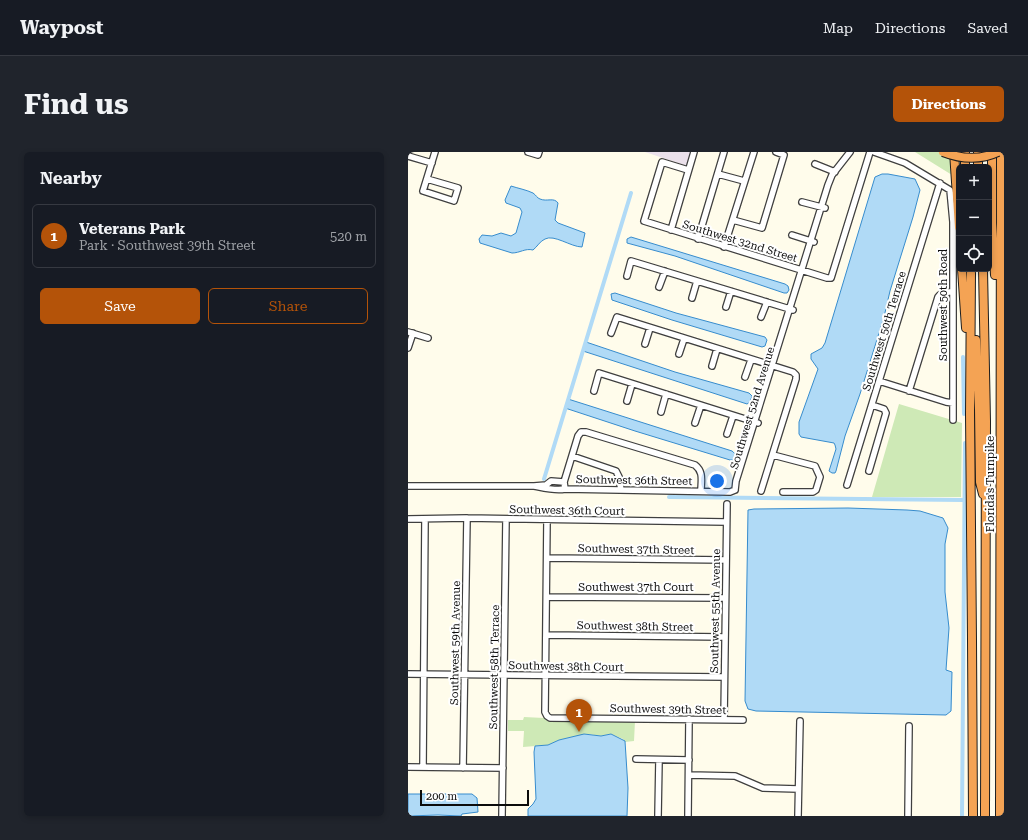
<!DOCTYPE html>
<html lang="en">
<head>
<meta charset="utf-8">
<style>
  body { margin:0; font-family:"Roboto Serif",serif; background:#20242c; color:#f1f3f6 }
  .controls { position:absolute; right:12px; top:12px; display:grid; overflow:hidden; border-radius:6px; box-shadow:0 2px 6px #0003 }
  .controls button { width:36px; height:36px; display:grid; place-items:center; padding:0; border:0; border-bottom:1px solid #363941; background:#171b24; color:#f1f3f6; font:20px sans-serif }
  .scale { position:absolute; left:12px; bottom:10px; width:109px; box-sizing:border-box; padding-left:4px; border:2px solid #0c0c0c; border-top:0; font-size:11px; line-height:14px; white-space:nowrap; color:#0c0c0c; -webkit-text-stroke:3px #fff; paint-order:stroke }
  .you { position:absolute; left:309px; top:329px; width:14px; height:14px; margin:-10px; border:3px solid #fff; border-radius:50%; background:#1a73e8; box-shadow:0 0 0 6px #1a73e833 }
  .badge { display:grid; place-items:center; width:26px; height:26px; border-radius:50%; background:#b45309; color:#fff; font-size:13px; font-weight:700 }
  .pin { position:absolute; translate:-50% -33px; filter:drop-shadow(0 1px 2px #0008) }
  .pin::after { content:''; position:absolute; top:21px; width:14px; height:12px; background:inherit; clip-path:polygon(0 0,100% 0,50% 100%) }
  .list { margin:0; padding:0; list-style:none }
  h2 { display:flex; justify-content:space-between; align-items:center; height:52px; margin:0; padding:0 16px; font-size:17px }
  h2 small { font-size:13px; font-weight:400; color:#9ea1a6 }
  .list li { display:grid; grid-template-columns:26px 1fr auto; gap:12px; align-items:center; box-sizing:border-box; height:64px; margin:0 8px 8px; padding:0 8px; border:1px solid #363941; border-radius:6px }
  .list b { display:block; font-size:15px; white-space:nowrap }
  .list p { margin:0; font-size:13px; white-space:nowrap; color:#9ea1a6 }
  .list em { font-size:13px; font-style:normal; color:#9ea1a6 }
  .actions { display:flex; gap:8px; padding:12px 16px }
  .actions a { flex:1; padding:9px 0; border:1px solid #b45309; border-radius:6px; text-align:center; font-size:14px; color:#b45309 }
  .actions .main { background:#b45309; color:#fff }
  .icon { flex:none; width:22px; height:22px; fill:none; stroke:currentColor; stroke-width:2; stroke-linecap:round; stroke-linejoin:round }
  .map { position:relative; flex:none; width:596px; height:664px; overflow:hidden; border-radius:6px }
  header { display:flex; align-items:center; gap:24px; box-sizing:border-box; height:56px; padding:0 20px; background:#171b24; border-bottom:1px solid #363941 }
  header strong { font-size:19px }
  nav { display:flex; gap:22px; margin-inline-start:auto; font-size:14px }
  .intro { display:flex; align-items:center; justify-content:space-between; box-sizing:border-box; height:96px; padding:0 24px }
  h1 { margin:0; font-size:28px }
  .button { padding:10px 18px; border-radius:6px; background:#b45309; color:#fff; font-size:14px; font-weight:700 }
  main { display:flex; gap:24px; padding:0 24px }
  aside { flex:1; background:#171b24; border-radius:6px; box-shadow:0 2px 6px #0003 }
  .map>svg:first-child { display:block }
  .industrial { fill:#eae0eb }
  .green { fill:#cee9b6 }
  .water { fill:#b0daf6; stroke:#378ccd }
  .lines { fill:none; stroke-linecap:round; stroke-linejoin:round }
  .canal { stroke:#b0daf6; stroke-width:4 }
  .minor-casing { stroke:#3f3f3f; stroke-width:8 }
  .highway-casing { stroke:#1d1d1d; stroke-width:10 }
  .minor { stroke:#fff; stroke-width:5.5 }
  .highway { stroke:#f4a354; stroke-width:8 }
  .highway-bridge-casing { stroke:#1d1d1d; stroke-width:10; stroke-linecap:butt }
  .highway-bridge { stroke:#f4a354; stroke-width:8 }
  .labels { text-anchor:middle; stroke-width:4; stroke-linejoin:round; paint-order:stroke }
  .street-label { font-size:11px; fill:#0c0c0c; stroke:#fff }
</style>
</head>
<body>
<header>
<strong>Waypost</strong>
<nav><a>Map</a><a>Directions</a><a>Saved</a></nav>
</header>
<div class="intro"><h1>Find us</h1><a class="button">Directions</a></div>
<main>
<aside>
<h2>Nearby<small></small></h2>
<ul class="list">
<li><span class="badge">1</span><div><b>Veterans Park</b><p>Park · Southwest 39th Street</p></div><em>520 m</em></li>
</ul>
<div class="actions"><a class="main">Save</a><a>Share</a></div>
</aside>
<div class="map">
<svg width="596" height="664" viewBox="0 0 596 664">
  <rect width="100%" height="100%" fill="#fffceb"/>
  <!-- industrial -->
  <path class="industrial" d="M237,0h46l-4,14z"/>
  <!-- green -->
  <path class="green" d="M507,0h37v23z
    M491,252l63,19 -1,74h-89z
    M116,565l20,1 2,2 89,1 -1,20 -9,1 -2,-3 -12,-5 -10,2 -13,-2 -29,6 -11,5 -25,2 1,-16h-16v-11h15z"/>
  <!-- water -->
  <path class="water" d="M474,22h6l27,5 5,11 -7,27 -23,74 -6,26 -24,77 -15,42 -9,35 -1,2h-3l-3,-2 7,-22 -1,-4 -1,-2 -33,-6 -2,-3v-12l19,-53 -7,-10v-5l11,-6 3,-5 50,-166z
    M103,34c6,2 16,4 22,7 3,2 4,5 7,6 7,3 14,-2 18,4l-3,17 3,3 27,10 -3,14c-11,0 -28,-13 -37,-8 -5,2 -8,8 -12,11 -8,-2 -13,3 -21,3l-32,-10 -1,-4 3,-4 10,1 9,-3 10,3 5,-3 6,-21 -2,-4 -14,-5 -1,-3z
    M223,85l154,47 3,2 1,4 -2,3h-3l-109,-37 -48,-13v-4z
    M207,141l61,20 89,24 2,3 -2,6 -3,1 -90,-27 -60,-20 -1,-6z
    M178,190l89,30 74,21 3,3 -2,6 -3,2 -164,-53z
    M160,247l164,52c4,3 4,5 2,9h-4l-95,-29 -70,-23z
    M440,356l59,2 13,1 23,7 5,10 -3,16v48l4,36 -3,42 6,2 -1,39 -5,4 -190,-4 -8,-2 -3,-8 3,-191 6,-1z
    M176,582l17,2 10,-2 14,7 3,47 -1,28h-99v-7l5,-5 3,-5 -2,-47 1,-6 13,-1 11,-5z
    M0,642h64l5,4 1,14 -16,2 -1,2 -23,-1 -30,1z"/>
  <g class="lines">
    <!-- canal -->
    <path class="canal" d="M555,205l1,57
      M136,327l87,-286
      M261,345l295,3
      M554,664l3,-373"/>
    <defs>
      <path id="minor" d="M120,0l10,3 1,-3
        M466,0l31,11 45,27 3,32v198
        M0,4l24,7
        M407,12l20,8
        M280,18l-26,-8 -18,59 183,57h4l39,-126
        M310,22l26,7
        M19,27l31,9 -4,13 -31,-10 12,-39
        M394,50l23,6
        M325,68l29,8 22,-73 -8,-3
        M263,78l23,-78
        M384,83l22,7
        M290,87l26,-87
        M316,95l30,-95
        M219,124l4,-15 162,49
        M251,135l6,-16
        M284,146l5,-17
        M318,155l5,-16
        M353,165l6,-15
        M0,180l20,6
        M203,181l6,-16 176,55 3,3v4l-35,112
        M237,192l5,-16
        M0,196l5,-15
        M271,202l5,-15
        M304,214l5,-17
        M337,225l6,-17
        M471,229l67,21 7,1
        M186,239l5,-18 159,50
        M501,239l29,-94c4,-6 9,-5 15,-5
        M219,249l5,-17
        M253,260l5,-18
        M287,271l6,-18
        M319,282l6,-18
        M365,303l42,11 5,11 -4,13 -3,2h-30
        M164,304l44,15 3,6 2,13
        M461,319l17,-58 -2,-4 -12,-4
        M439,333l93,-302
        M0,334h126l12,-1 5,-4 13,1
        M126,334c10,2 21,5 31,3l165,3 5,-2
        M157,337l-1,-7 14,-46 3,-4h5l109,33c9,7 6,16 6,26
        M327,338l1,-9 92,-296 4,-10 18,-23
        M0,367l59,-1 259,4
        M139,368l-2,192 2,4 3,2 193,2
        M139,406l179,2
        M139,445l178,1
        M138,483l178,2
        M0,522l316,3
        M316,567l3,-215
        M228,607l53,1
        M0,615l95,1
        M15,615l2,-248
        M55,616l4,-250
        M281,623l46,1 28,12 35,1
        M94,664l4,-297
        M250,664l1,-56
        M280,664l1,-97
        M390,664l2,-95
        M500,664l1,-90"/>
      <path id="highway" d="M546,0l5,75
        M557,0v15
        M570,0v15
        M584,0v71l3,52
        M554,117l4,59
        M575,117l3,152 -1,395
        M563,121l-1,141 2,226 1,176
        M568,188l3,69 1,73 3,12
        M592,664l1,-664"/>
    </defs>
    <!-- minor casing -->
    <use href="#minor" class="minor-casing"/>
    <!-- highway casing -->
    <use href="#highway" class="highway-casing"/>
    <!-- minor -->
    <use href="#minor" class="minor"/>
    <!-- highway -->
    <use href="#highway" class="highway"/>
    <defs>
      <path id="highway-bridge" d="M535,0c18,7 38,8 55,0"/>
    </defs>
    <!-- highway-bridge casing -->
    <use href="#highway-bridge" class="highway-bridge-casing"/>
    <!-- highway-bridge -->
    <use href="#highway-bridge" class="highway-bridge"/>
  </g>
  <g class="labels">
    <!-- street labels -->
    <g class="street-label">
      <text transform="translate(332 89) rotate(17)" y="4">Southwest 32nd Street</text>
      <text transform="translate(535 153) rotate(-90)" y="4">Southwest 50th Road</text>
      <text transform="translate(476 179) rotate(-73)" y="4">Southwest 50th Terrace</text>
      <text transform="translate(344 256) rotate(-73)" y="4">Southwest 52nd Avenue</text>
      <text transform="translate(226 328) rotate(1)" y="4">Southwest 36th Street</text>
      <text transform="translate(582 332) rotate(-90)" y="4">Florida's Turnpike</text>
      <text transform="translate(159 358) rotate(1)" y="4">Southwest 36th Court</text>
      <text transform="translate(228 397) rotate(1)" y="4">Southwest 37th Street</text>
      <text x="228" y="439">Southwest 37th Court</text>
      <text transform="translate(307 459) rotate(-89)" y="4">Southwest 55th Avenue</text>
      <text transform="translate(227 474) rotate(1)" y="4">Southwest 38th Street</text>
      <text transform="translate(47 491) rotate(-89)" y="4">Southwest 59th Avenue</text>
      <text transform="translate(158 514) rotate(1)" y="4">Southwest 38th Court</text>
      <text transform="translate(86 515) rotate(-89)" y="4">Southwest 58th Terrace</text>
      <text transform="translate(260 557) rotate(1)" y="4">Southwest 39th Street</text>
    </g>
  </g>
</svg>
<div class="controls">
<button>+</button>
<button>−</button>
<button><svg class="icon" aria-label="locate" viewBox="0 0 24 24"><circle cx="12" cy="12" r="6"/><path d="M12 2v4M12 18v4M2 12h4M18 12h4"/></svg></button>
</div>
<div class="scale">200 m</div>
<div class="you"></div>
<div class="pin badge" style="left:171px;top:580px">1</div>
</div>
</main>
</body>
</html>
